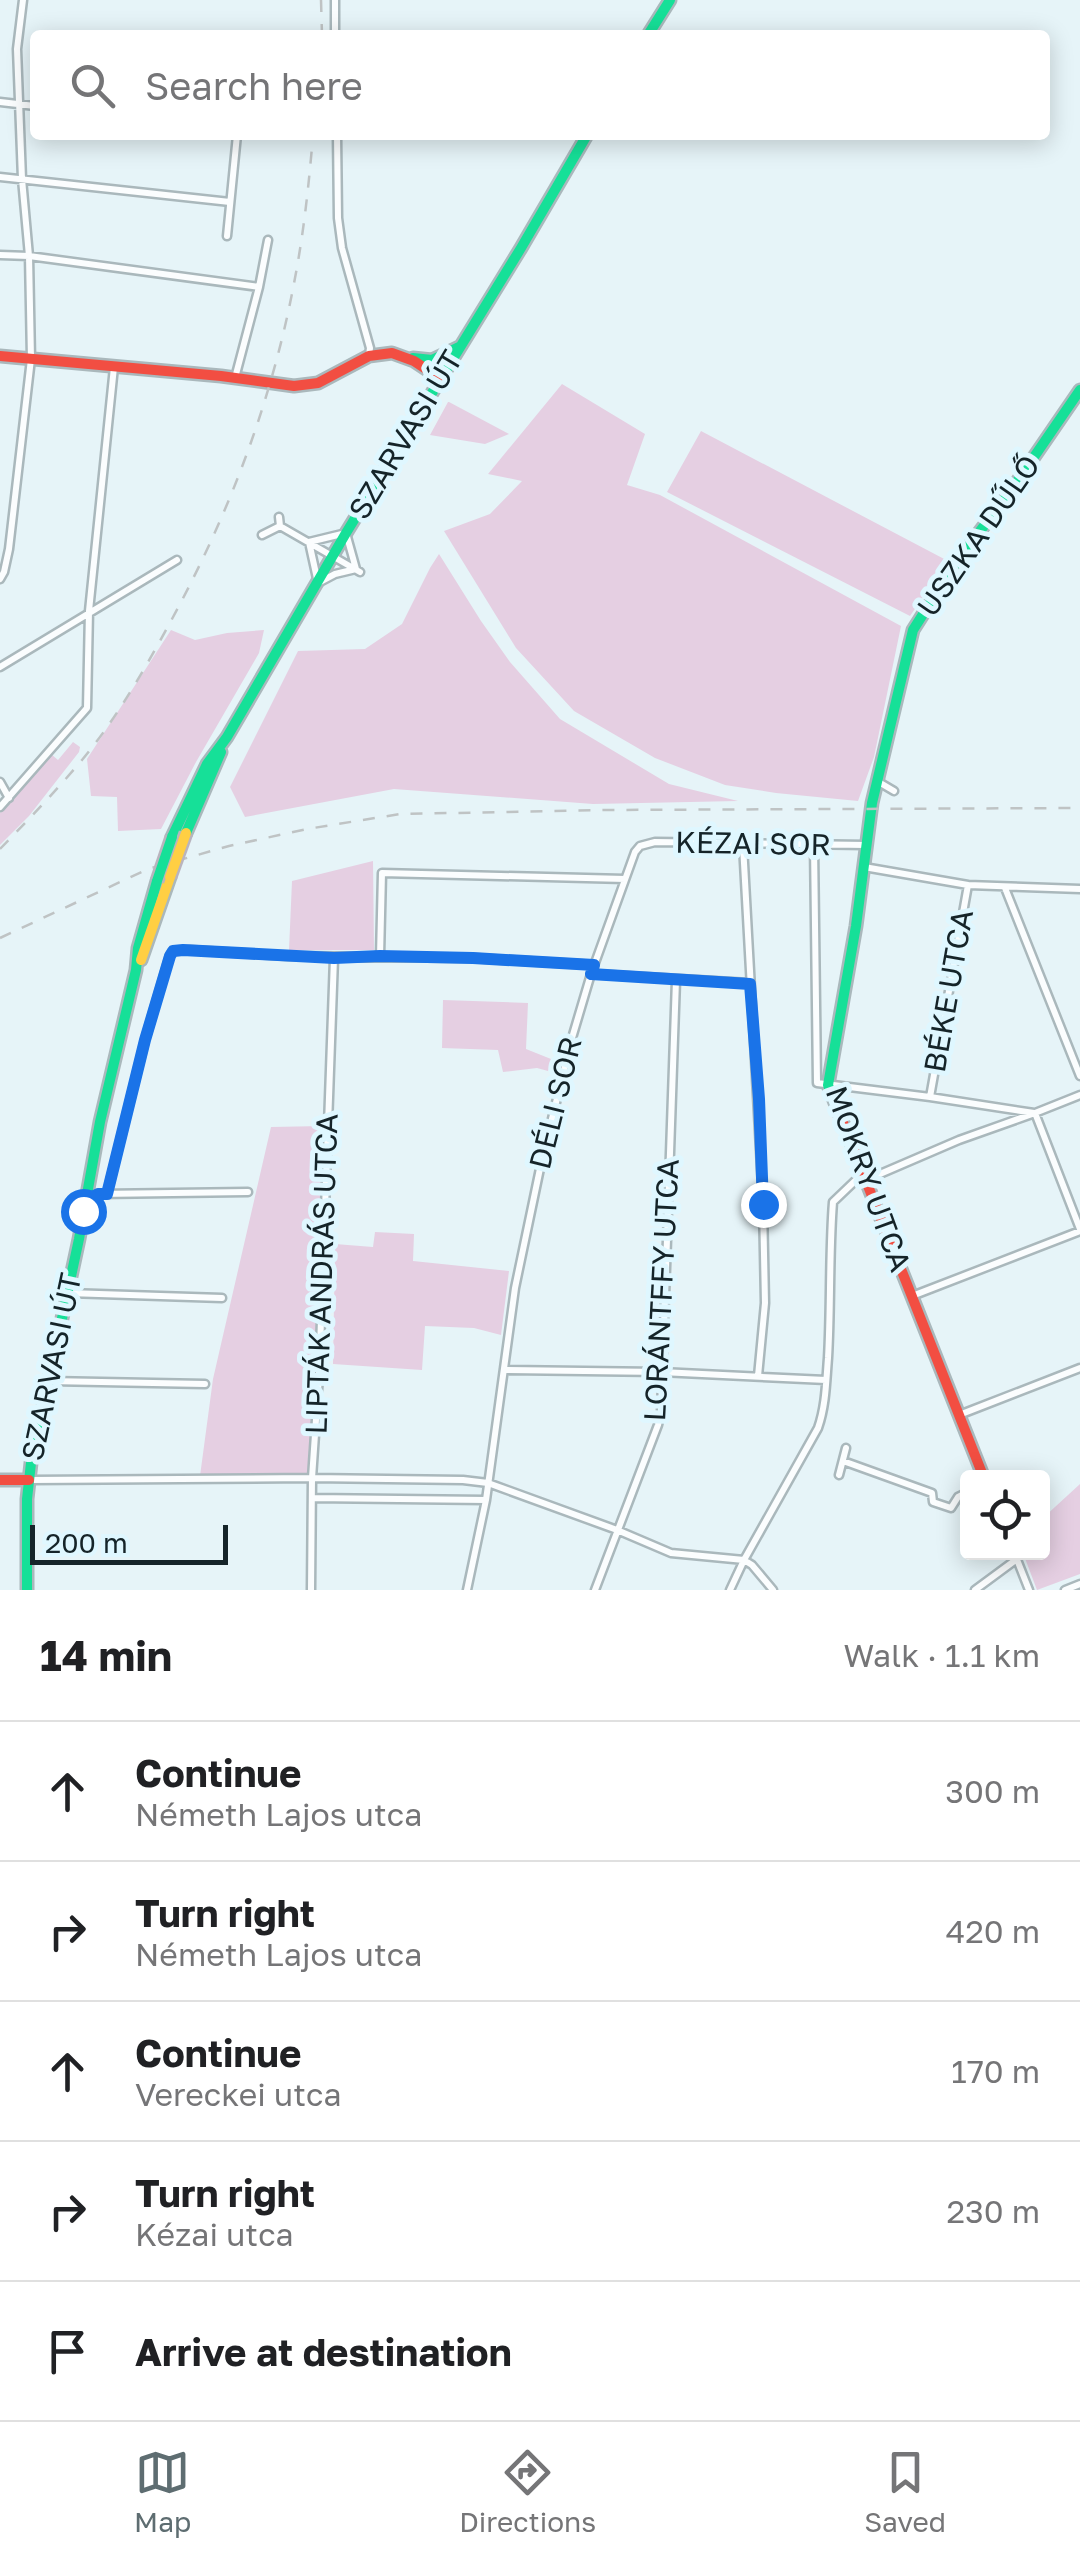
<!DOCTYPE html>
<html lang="en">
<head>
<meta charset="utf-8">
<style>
  body { margin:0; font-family:"Golos Text",sans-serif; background:#f2f2f2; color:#202124 }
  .controls { position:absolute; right:30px; bottom:30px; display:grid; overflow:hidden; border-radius:10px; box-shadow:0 5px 25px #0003 }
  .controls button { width:90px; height:90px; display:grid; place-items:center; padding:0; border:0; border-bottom:2px solid #e0e0e0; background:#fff; color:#202124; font:50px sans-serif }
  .scale { position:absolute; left:30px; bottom:25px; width:198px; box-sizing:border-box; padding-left:10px; border:5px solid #152429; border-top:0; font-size:28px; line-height:35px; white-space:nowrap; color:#152429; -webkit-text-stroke:8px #dff7ff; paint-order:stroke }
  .stop { position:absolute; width:30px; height:30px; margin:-22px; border:8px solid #1a73e8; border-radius:50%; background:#fff }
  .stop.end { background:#1a73e8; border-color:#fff; box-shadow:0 2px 10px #0008 }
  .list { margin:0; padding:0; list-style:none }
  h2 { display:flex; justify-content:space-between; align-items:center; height:130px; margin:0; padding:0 40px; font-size:42px }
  h2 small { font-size:32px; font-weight:400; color:#757577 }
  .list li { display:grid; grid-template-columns:65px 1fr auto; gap:30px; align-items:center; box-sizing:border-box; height:140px; padding:0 40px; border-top:2px solid #e0e0e0 }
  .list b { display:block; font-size:38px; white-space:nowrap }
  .list p { margin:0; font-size:32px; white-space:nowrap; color:#757577 }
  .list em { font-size:32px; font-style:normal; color:#757577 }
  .icon { flex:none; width:55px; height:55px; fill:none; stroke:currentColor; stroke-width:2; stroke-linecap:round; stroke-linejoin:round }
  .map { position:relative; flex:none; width:1080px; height:1590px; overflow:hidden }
  .search { position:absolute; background:#fff; box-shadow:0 5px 25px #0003; left:30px; right:30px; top:30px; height:110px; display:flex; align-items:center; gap:25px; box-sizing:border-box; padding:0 35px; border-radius:10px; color:#757577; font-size:38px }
  .sheet { height:830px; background:#fff }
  nav { display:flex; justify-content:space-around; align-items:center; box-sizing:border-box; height:140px; border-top:2px solid #e0e0e0; background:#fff; font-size:28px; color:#757577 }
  nav a { display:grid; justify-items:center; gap:5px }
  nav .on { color:#5e6d71 }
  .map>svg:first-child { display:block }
  .green { fill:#e5cfe2 }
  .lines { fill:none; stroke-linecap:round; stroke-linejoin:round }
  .street-casing { stroke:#aab8bc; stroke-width:11 }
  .fast-casing { stroke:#aab8bc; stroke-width:15 }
  .slow-casing { stroke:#aab8bc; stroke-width:15 }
  .jam-casing { stroke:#aab8bc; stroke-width:15 }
  .street { stroke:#fbfdfe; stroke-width:6 }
  .fast { stroke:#16e098; stroke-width:10 }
  .slow { stroke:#ffcf43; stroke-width:10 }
  .jam { stroke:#f24e42; stroke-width:10 }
  .rail { stroke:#bfc3c4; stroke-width:2.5; stroke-dasharray:12 12; stroke-linecap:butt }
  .fast-bridge-casing { stroke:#b9b4be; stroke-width:15; stroke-linecap:butt }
  .slow-bridge-casing { stroke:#b9b4be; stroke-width:15; stroke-linecap:butt }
  .fast-bridge { stroke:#16e098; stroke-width:10 }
  .slow-bridge { stroke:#ffcf43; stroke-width:10 }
  .route { stroke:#1a73e8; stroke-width:12 }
  .labels { text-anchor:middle; stroke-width:10; stroke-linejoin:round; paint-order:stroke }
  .street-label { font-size:30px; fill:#152429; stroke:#dff7ff }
</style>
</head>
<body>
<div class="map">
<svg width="1080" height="1590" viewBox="0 0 1080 1590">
  <rect width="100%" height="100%" fill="#e6f4f8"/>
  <!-- green -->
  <path class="green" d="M562,384l83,50 -18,51 33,10 241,131 -27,131 -16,44 -82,-8 -51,-8 -70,-27 -81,-47 -58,-63 -72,-117 46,-17 32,-33 -34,-7z
    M448,402h1l60,32 -24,10 -55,-9z
    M701,431l247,130 -38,55 -243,-124z
    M439,554l42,67 29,41 50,57 109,65 69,17 -145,3 -199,-15 -149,28 -15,-30 68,-136 67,-2 37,-25 28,-56z
    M171,630l24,10 32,-7 37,-3 -5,23 -63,109 -35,67 -43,2 -1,-34 -26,-1 -4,-37z
    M73,742l7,5 -1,5 -50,64 -29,29v-32l51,-59 7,6z
    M373,861l1,89h-85l3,-69z
    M443,1000l85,3 -2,46 25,10 -3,12 -11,-3 -34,4 -5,-22 -56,-2z
    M323,1126l-11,352 -112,-2 13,-97 58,-252z
    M375,1232l39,2 -1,27 96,10 -8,64 -27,-7 -49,-2 -3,44 -89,-6 2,-120 38,3z
    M1080,1484v90l-43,16 -14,-37 19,-1 1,-34z"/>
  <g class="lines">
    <defs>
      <path id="street" d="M335,0v35
        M0,102l35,4
        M337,135l1,83 4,30 28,100 -1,7
        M0,177l230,25
        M227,236l10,-101
        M0,255l29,1 230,31
        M235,378l24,-91 9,-47
        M279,517l1,9 80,46
        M346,533l10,36 -21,5 -17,9 -9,-41z
        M262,535l18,-9
        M0,579l4,-7 5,-23 22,-190 -2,-103 -7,-77 -5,-130 6,-49
        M0,667l177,-107
        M877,781l17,10
        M0,782l9,16
        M0,807l87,-99 2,-97 25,-244
        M743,845l20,359 2,99 -7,73
        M814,845l3,238 113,14 104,16
        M864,867l104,18 112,4
        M1005,888l75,188
        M380,956l2,-83 243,6
        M591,974l159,9
        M930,1097l38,-212
        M1035,1113l45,116
        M107,1194l38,-154 25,-85 3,-4 17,-1 98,6 185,2 121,7
        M86,1201l12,-7 150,-2
        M68,1293l154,5
        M912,1296l168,-65
        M505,1370l156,2 165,8
        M49,1381l156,3
        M959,1415l121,-47
        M843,1461l89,32 1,9 18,6 7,-11 10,-5
        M839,1475l7,-27
        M30,1480l282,-2 151,2 25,3 129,47 54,23 73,7
        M312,1498l174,2
        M1014,1552l15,38
        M744,1560l8,5 21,25
        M311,1590l1,-112 7,-102 15,-418
        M467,1590l19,-90 29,-212 27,-129 30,-121 19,-64 44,-122 5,-6 15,-4 211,3
        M595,1590l63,-165 3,-13 15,-432
        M730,1590l14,-30 74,-132c8,-23 8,-46 10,-70 3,-52 1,-104 5,-156l23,-22h10l93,-40 76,-27 45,-18
        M975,1590l42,-31
        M1065,1590l15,-6"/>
      <path id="fast" d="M648,35l22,-35
        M413,358l19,2 27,-13
        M186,833l35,-81
        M172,837l35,-73 20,-27 119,-204 175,-285 66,-113
        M841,1118l-13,-33 28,-159 16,-123 41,-173 42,-66 57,-75 68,-99
        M27,1590v-91l4,-36 48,-224 21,-117 36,-152 2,-22 19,-67"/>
      <path id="slow" d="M141,960l29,-83"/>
      <path id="jam" d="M0,356l221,20 73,10 24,-3 51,-27 23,-3 22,8 27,18
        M841,1118l143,360
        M0,1480h29"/>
    </defs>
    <!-- street casing -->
    <use href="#street" class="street-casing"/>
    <!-- fast casing -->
    <use href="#fast" class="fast-casing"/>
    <!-- slow casing -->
    <use href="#slow" class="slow-casing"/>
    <!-- jam casing -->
    <use href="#jam" class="jam-casing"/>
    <!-- street -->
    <use href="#street" class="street"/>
    <!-- fast -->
    <use href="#fast" class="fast"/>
    <!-- slow -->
    <use href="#slow" class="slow"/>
    <!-- jam -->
    <use href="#jam" class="jam"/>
    <!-- rail -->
    <path class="rail" d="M321,0l1,35
      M0,849c28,-29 56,-58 82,-89 35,-42 64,-93 90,-141 58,-107 101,-221 123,-341 9,-47 14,-95 18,-143
      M0,938l148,-69 81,-23 78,-17 93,-15 208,-4 472,-2"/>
    <defs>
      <path id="fast-bridge" d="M157,881l15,-44"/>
      <path id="slow-bridge" d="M170,877l16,-44"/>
    </defs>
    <!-- fast-bridge casing -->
    <use href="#fast-bridge" class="fast-bridge-casing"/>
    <!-- slow-bridge casing -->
    <use href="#slow-bridge" class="slow-bridge-casing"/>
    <!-- fast-bridge -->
    <use href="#fast-bridge" class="fast-bridge"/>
    <!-- slow-bridge -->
    <use href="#slow-bridge" class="slow-bridge"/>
  </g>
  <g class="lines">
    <!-- route -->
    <path class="route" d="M83,1211l1,-10 14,-7h9l38,-154 25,-84 3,-5 10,-1 151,8 46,-2 93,2 121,7 -3,9 159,10 9,115 4,105"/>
  </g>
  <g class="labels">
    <!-- street labels -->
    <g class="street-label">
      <text transform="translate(406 435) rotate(-59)" y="10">SZARVASI ÚT</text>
      <text transform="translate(979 536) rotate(-55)" y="10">USZKA DŰLŐ</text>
      <text transform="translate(753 844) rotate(1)" y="10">KÉZAI SOR</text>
      <text transform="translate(949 991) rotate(-80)" y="10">BÉKE UTCA</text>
      <text transform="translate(556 1103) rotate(-76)" y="10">DÉLI SOR</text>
      <text transform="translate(868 1179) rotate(70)" y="10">MOKRY UTCA</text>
      <text transform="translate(322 1274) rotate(-88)" y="10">LIPTÁK ANDRÁS UTCA</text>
      <text transform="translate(662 1290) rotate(-87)" y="10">LORÁNTFFY UTCA</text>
      <text transform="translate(52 1367) rotate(-78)" y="10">SZARVASI ÚT</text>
    </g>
  </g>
</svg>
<div class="controls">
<button><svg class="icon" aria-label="locate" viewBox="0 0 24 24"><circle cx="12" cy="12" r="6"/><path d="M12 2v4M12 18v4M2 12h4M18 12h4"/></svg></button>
</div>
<div class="scale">200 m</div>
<div class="stop" style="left:83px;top:1211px"></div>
<div class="stop end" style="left:763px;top:1204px"></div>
<div class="search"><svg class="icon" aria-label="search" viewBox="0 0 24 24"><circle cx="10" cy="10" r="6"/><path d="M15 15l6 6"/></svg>Search here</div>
</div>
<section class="sheet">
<h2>14 min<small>Walk · 1.1 km</small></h2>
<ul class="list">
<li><svg class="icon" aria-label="ahead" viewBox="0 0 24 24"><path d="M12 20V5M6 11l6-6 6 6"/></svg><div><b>Continue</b><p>Németh Lajos utca</p></div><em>300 m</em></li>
<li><svg class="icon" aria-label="right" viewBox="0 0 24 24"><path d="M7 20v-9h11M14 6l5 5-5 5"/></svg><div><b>Turn right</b><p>Németh Lajos utca</p></div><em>420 m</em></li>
<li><svg class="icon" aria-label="ahead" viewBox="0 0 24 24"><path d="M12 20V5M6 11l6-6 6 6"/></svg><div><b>Continue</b><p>Vereckei utca</p></div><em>170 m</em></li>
<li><svg class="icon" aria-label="right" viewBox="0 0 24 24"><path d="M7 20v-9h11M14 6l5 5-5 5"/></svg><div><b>Turn right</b><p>Kézai utca</p></div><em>230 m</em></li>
<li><svg class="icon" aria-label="arrive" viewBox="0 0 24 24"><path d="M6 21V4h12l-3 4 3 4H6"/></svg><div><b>Arrive at destination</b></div></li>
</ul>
</section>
<nav>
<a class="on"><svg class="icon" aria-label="map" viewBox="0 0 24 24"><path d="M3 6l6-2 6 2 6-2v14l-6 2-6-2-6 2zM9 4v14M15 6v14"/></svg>Map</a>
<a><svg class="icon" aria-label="directions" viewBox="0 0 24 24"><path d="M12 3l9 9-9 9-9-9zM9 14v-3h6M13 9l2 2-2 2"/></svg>Directions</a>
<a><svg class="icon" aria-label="saved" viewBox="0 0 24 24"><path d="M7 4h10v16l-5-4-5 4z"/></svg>Saved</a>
</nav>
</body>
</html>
